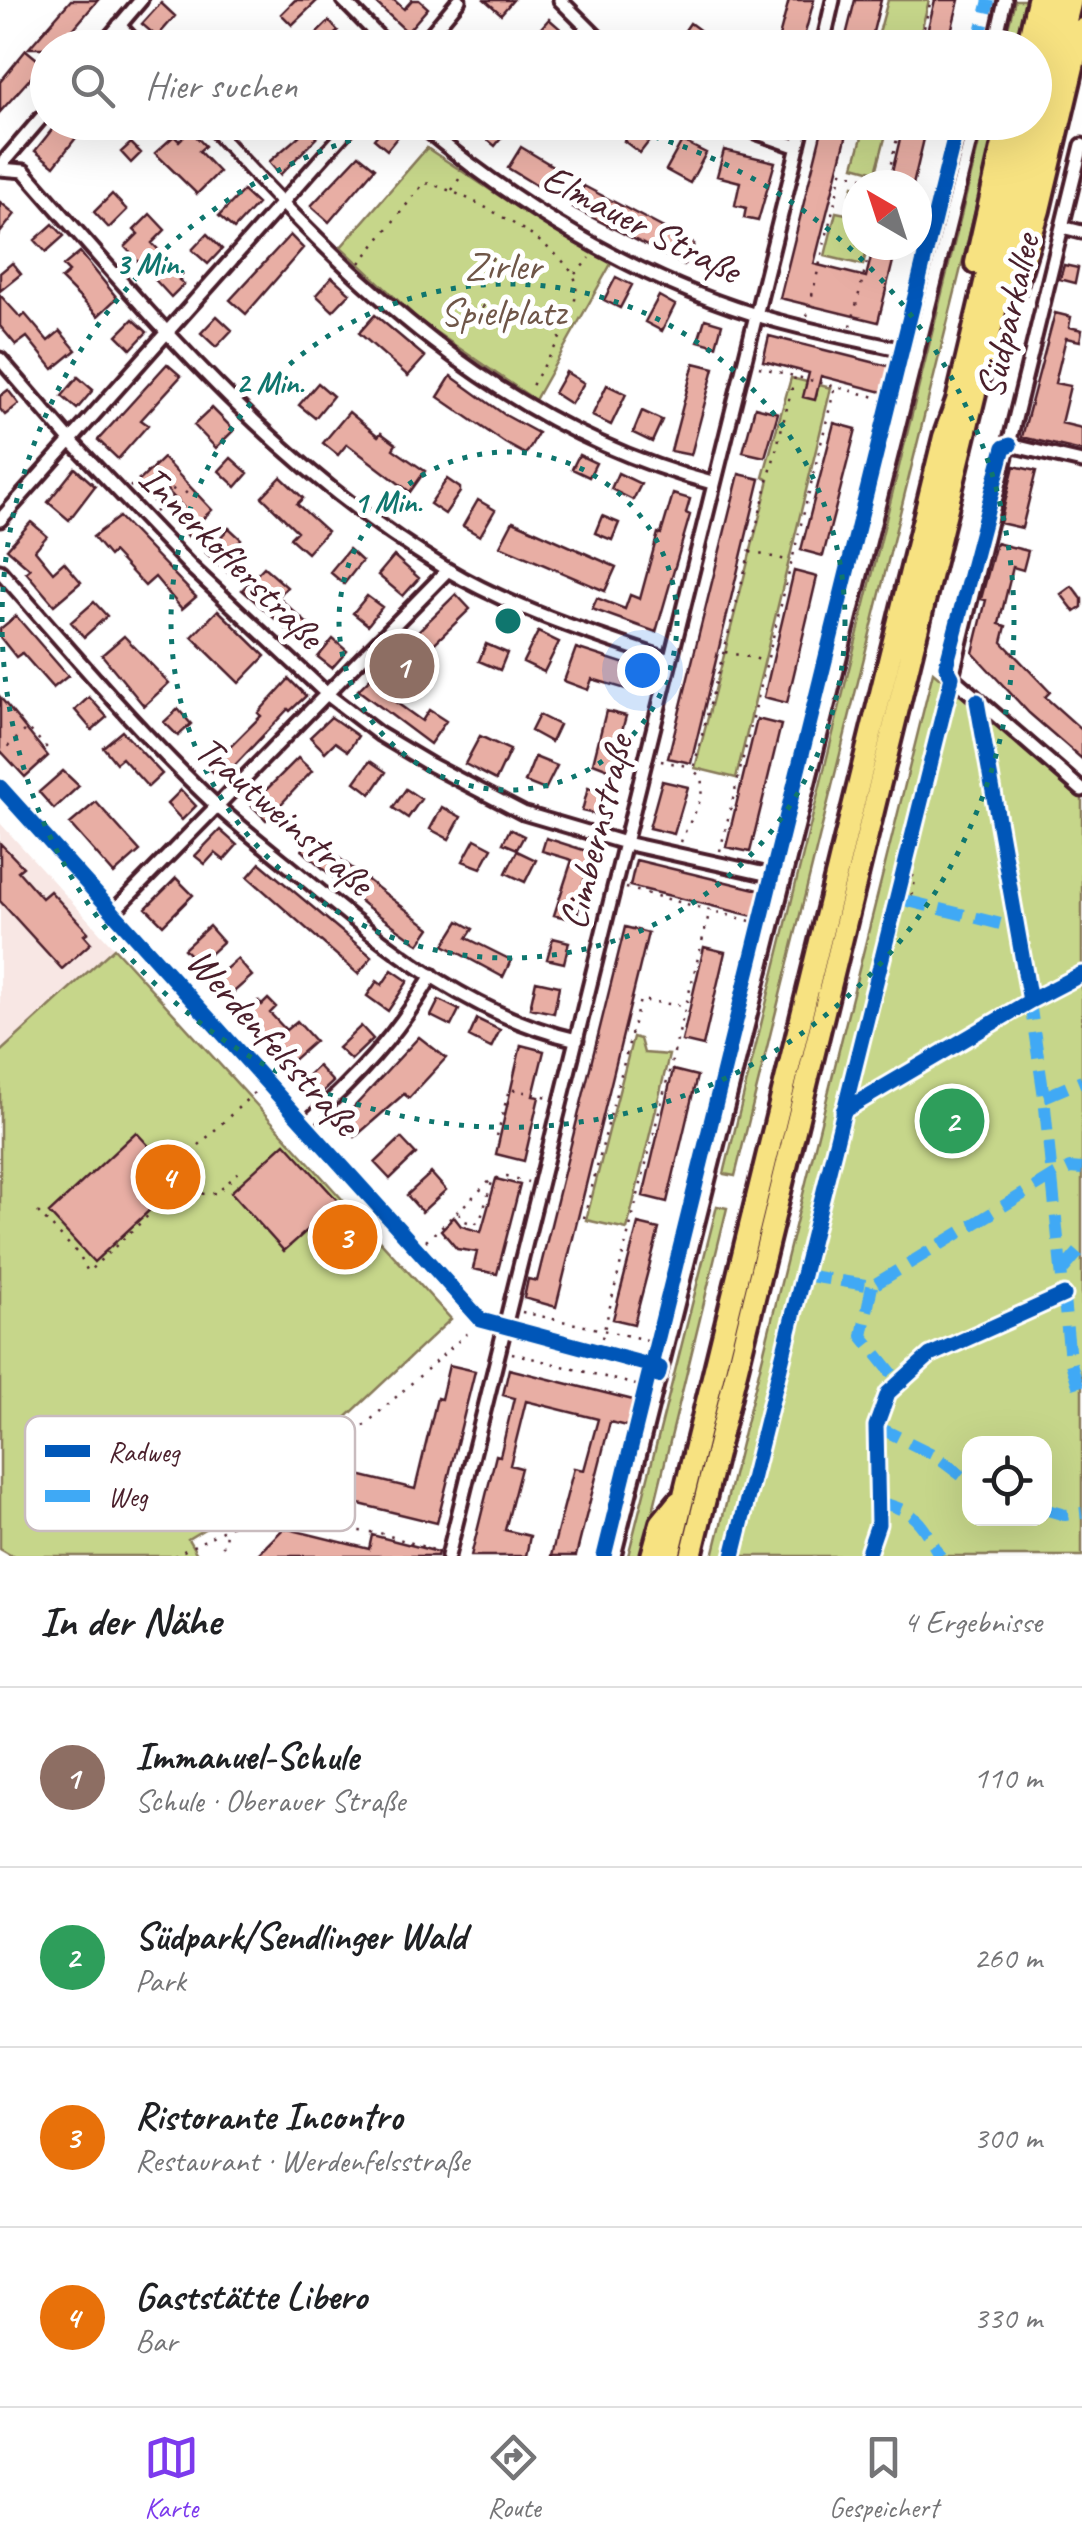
<!DOCTYPE html>
<html lang="de">
<head>
<meta charset="utf-8">
<style>
  body { margin:0; font-family:Caveat,sans-serif; background:#f6f6f6; color:#202124 }
  .controls { position:absolute; right:30px; bottom:30px; display:grid; overflow:hidden; border-radius:20px; box-shadow:0 10px 40px #0002 }
  .controls button { width:90px; height:90px; display:grid; place-items:center; padding:0; border:0; border-bottom:2px solid #e0e0e0; background:#fff; color:#202124; font:50px sans-serif }
  .compass { position:absolute; left:842px; top:170px; width:90px; height:90px; border-radius:50%; background:#fff; box-shadow:0 10px 40px #0002; rotate:321deg }
  .you { position:absolute; left:642px; top:670px; width:35px; height:35px; margin:-25px; border:8px solid #fff; border-radius:50%; background:#1a73e8; box-shadow:0 0 0 15px #1a73e833 }
  .badge { display:grid; place-items:center; width:65px; height:65px; border-radius:50%; background:#7c3aed; color:#fff; font-size:32px; font-weight:700 }
  .pin { position:absolute; translate:-50% -50%; border:5px solid #fff; box-shadow:0 2px 10px #0006 }
  .list { margin:0; padding:0; list-style:none }
  h2 { display:flex; justify-content:space-between; align-items:center; height:130px; margin:0; padding:0 40px; font-size:42px }
  h2 small { font-size:32px; font-weight:400; color:#757577 }
  .list li { display:grid; grid-template-columns:65px 1fr auto; gap:30px; align-items:center; box-sizing:border-box; height:180px; padding:0 40px; border-top:2px solid #e0e0e0 }
  .list b { display:block; font-size:38px; white-space:nowrap }
  .list p { margin:0; font-size:32px; white-space:nowrap; color:#757577 }
  .list em { font-size:32px; font-style:normal; color:#757577 }
  .icon { flex:none; width:55px; height:55px; fill:none; stroke:currentColor; stroke-width:2; stroke-linecap:round; stroke-linejoin:round }
  .map { position:relative; flex:none; width:1082px; height:1556px; overflow:hidden }
  .search { position:absolute; background:#fff; box-shadow:0 10px 40px #0002; left:30px; right:30px; top:30px; height:110px; display:flex; align-items:center; gap:25px; box-sizing:border-box; padding:0 35px; border-radius:55px; color:#757577; font-size:38px }
  .sheet { height:850px; background:#fff }
  nav { display:flex; justify-content:space-around; align-items:center; box-sizing:border-box; height:140px; border-top:2px solid #e0e0e0; background:#fff; font-size:28px; color:#757577 }
  nav a { display:grid; justify-items:center; gap:5px }
  nav .on { color:#7c3aed }
  .map>svg:first-child { display:block }
  .built { fill:#f8e7e4 }
  .green { fill:#c6d68a; stroke:#887a5a; stroke-width:2.5; fill-rule:evenodd }
  .building { fill:#e8aea4; stroke:#4a1f2b; stroke-width:2.5 }
  .lines { fill:none; stroke-linecap:round; stroke-linejoin:round }
  .street-casing { stroke:#4a1f2b; stroke-width:19 }
  .highway-casing { stroke:#4a1f2b; stroke-width:28 }
  .path { stroke:#4a1f2b; stroke-width:2.5; stroke-dasharray:2.5 8; stroke-linecap:butt }
  .street { stroke:#fff; stroke-width:11 }
  .highway { stroke:#f7e281; stroke-width:20 }
  .quiet { stroke:#3fa9f5; stroke-width:12; stroke-dasharray:25 12; stroke-linecap:butt }
  .cycleway-casing { stroke:#fff; stroke-width:21 }
  .cycleway { stroke:#0057b8; stroke-width:15 }
  .ring { fill:none; stroke:#0f766e; stroke-width:5; stroke-dasharray:5 10 }
  .labels { text-anchor:middle; stroke-width:10; stroke-linejoin:round; paint-order:stroke }
  .street-label { font-size:40px; fill:#4a1f2b; stroke:#fff }
  .park-label { font-size:40px; fill:#6f5648; stroke:#fff }
  .key { fill:#fff; stroke:#c9bcbf; stroke-width:2.5 }
  .key-label { font-size:28px; fill:#4a1f2b }
  .centre { fill:#0f766e; stroke:#fff; stroke-width:5 }
  .ring-label { font-size:30px; text-anchor:middle; font-weight:bold; fill:#0f766e; stroke:#fff; stroke-width:10; stroke-linejoin:round; paint-order:stroke }
</style>
</head>
<body>
<div class="map">
<svg width="1082" height="1556" viewBox="0 0 1082 1556">
  <rect width="100%" height="100%" fill="#fff"/>
  <filter id="ink" filterUnits="userSpaceOnUse"><feTurbulence type="fractalNoise" baseFrequency=".01" numOctaves="2"/><feDisplacementMap in="SourceGraphic" scale="20" xChannelSelector="R" yChannelSelector="G"/><feConvolveMatrix kernelMatrix="1 2 1 2 8 2 1 2 1" color-interpolation-filters="sRGB"/></filter>
  <g filter="url(#ink)">
    <!-- built -->
    <path class="built" d="M0,823l114,125 -114,104z"/>
    <!-- green -->
    <path class="green" d="M888,0h41l-12,47 -41,-3z
      M1015,0h12l-12,47h-12z
      M866,123h23l-13,49 -22,-6z
      M984,123h13l-262,1053 -11,-2z
      M427,148l95,63 90,51 -77,138 -114,-78 -80,-75z
      M853,186l4,1v58h11l-5,20 -38,-9 11,-44 10,2z
      M791,378l40,10 -95,390 -41,-10 74,-288 -6,-3z
      M933,672l149,126v758h-369zM970,1444h74v74h-74z
      M114,948l337,371 -182,171 -81,49 10,17h-186l-12,-7v-497z
      M633,1037l7,2 4,14 25,2 -42,174 -41,-9z
      M717,1206l10,2 -85,348h-14z"/>
    <!-- building -->
    <path class="building" d="M71,0h27l-41,48h-28z
      M295,0h23l-26,25 -11,-11z
      M373,0h21l10,9 8,-9h7l9,8 -21,24z
      M485,0h28l-12,14z
      M789,0h25l-13,48h-25z
      M855,0h26l-12,48h-26z
      M935,0h24l-12,48h-24z
      M161,3l14,13 -18,21 -15,-13z
      M549,19l15,13 -14,16h-4l-13,-11z
      M329,21l9,10 -17,17h-19z
      M690,23l19,14 17,11h-35l-12,-9z
      M467,26l15,14 -7,8h-27z
      M26,50l17,14 -43,48v-30z
      M58,122h6l15,12 -25,32 -19,-15z
      M300,122h18l7,7 -45,46 -11,-13 30,-26 -6,-6z
      M466,122h48l-19,24z
      M638,122h7l12,9 -17,22 -16,-12z
      M824,122h26l-36,142 52,13 8,-32h23l-19,77 -98,-24z
      M904,122h24l-15,63h-24z
      M387,123l13,11 -13,16 -13,-11z
      M190,130l15,16 -6,5 20,21 -22,22 -42,-41 19,-17 5,5z
      M682,141l24,12 -16,30 -24,-13z
      M131,143l10,10 -10,10 -10,-11z
      M521,147l45,27 -14,21 -44,-27z
      M724,150l51,12 -17,59 -14,-3 2,-10 -11,-3 5,-23 -23,-6z
      M359,155l16,13 -46,54 -18,-16z
      M584,186l110,58 -10,21 -112,-58z
      M243,191l14,13 -23,25 -15,-13z
      M112,194l15,16 -18,18 -15,-16z
      M0,202l15,12 -15,19z
      M150,214l15,16 -13,13 31,32 -4,5 5,4 -13,13 -46,-50 13,-13 -4,-4z
      M53,224l11,12 -18,16 -11,-12z
      M207,234l15,15 -14,15 -16,-14z
      M290,235l13,13 -57,66 -16,-14z
      M80,252l37,46 -19,18 -37,-37 8,-7 -6,-6z
      M12,263l9,11 -21,17v-18z
      M1064,265l14,3 -3,15 -15,-4z
      M332,277l18,16 -17,18 -17,-16z
      M616,277l16,8 -12,23 -16,-8z
      M0,295l21,23 4,-4 23,27 12,-10 16,19 -23,19 -26,-32 -11,8 -16,-19z
      M659,296l16,9 -13,26 -17,-9z
      M1055,313l16,4 -2,10 13,3 -2,11 -14,-3 -11,45 15,3 -9,37 21,5v23l-60,-14z
      M375,315l50,42 -17,19 -49,-43z
      M217,316l15,14 -16,17 -15,-14z
      M133,319l14,13 -16,17 -14,-14z
      M705,319l17,5 -6,22 -18,-5z
      M769,336l123,31 -6,26 -65,-17 -6,24 -12,-3 6,-24 -46,-12z
      M694,363l20,5 -23,87 -20,-4z
      M167,364l14,12 -40,44 7,5 -30,34 -20,-19z
      M566,372l18,11 -13,21 -17,-11z
      M451,376l54,39 33,18 -10,18 -3,3 -20,-11 -67,-46z
      M78,377l15,13 -16,19 -15,-13z
      M318,383l15,13 -18,22 -16,-13z
      M607,385l19,9 -15,31 -19,-9z
      M8,390l11,14 -14,11 -5,-6v-13z
      M755,407l23,6 -13,44 -22,-5z
      M212,408l22,22 -18,18 -22,-23z
      M642,411l20,9 -10,22 -19,-9z
      M349,412l29,24 3,-3 15,11 -3,5 32,22 -15,21 -63,-48 -9,11 -15,-12z
      M834,423l22,6 -33,127 -22,-6z
      M579,455l17,8 -7,14 -17,-8z
      M163,458l49,52 -13,12 4,5 -12,12 -20,-20 12,-12 -17,-18 -13,12 -16,-18z
      M231,458l17,15 -12,14 -17,-16z
      M1014,466l22,5 -14,57 -22,-5z
      M75,468l20,18 -26,34 -21,-18z
      M618,473l23,11 -8,16 -22,-11z
      M739,474l21,5 -69,284 -23,-5z
      M281,477l22,21 -6,6 30,27 -20,22 -17,-15 7,-7 -35,-34z
      M447,479l13,9v4l-15,22 -15,-10z
      M673,494l17,5 -4,14 4,2 -34,117 -64,-23 5,-11 28,11 5,-14 10,4 18,-66 3,1z
      M478,500l17,10 -15,26 -17,-10z
      M602,516l17,7 -7,17 -17,-7z
      M119,517l77,80 -14,12 -27,-32 -10,9 -32,-34 -4,4 -16,-19z
      M513,521l103,46 -11,24 -105,-45z
      M31,522l16,14 -12,14 18,22 11,-10 17,20 -27,23 -28,-33 4,-3 -23,-20z
      M229,528l12,11 -11,12 10,9 -12,13 -22,-20z
      M996,543l32,8 -5,19 -10,-3 -14,57 7,2 -4,16 48,50 -5,5 37,33v29l-53,-46 -56,-60 13,-53 -5,-1z
      M349,549l13,12 -18,23 -14,-12z
      M394,556l25,22 -16,18 -25,-21z
      M264,567l23,20 -9,10 33,30 -12,13 -57,-50z
      M794,571l23,6 -30,126 -23,-6z
      M1072,586l10,13v8l-7,5 -14,-18z
      M456,594l14,15 -87,84 39,28 7,-11 17,11 -16,23 -72,-54z
      M367,596l15,11 -14,18 -15,-12z
      M94,602l13,14 -23,21 -13,-15z
      M218,610l47,46 -26,27 -47,-46z
      M16,616l52,60 -15,12 -31,-35 -6,4 -16,-20v-8z
      M538,632l21,10 -15,30 -21,-10z
      M124,636l45,47 -25,23 -42,-51z
      M333,639l14,12 -15,17 -14,-11z
      M486,644l21,9 -7,17 -21,-9z
      M576,648l74,24 -7,22 -51,-15 -4,11 -24,-9z
      M289,679l17,17 -16,15 -2,-2 -67,71 -12,-12 52,-52 -3,-3z
      M0,697l48,59 -23,21 -25,-27z
      M89,697l18,20 -15,13 -17,-20z
      M178,709l13,15 -13,12 -14,-14z
      M606,711l20,5 -15,54 -18,-7z
      M539,715l20,10 -8,17 -20,-11z
      M331,717l27,19 -10,15 -13,-9 -10,10 -15,-15z
      M757,719l24,6 -31,127 -24,-5z
      M122,731l40,43 -14,13 -26,-29 -6,5 -13,-16z
      M480,736l30,14 -14,30 -31,-16z
      M535,757l22,9 -12,24 -20,-8z
      M298,758l14,13 -46,49 -15,-15z
      M370,761l16,11 -15,22 -16,-12z
      M63,771l16,15 -25,23 -15,-17z
      M662,781l26,6 -14,47 -25,-6z
      M588,788l24,6 -5,23 -25,-6z
      M406,789l15,10 -13,19 -15,-10z
      M181,790l15,16 -14,14 -15,-16z
      M96,802l44,49 -26,23 -44,-50z
      M442,807l19,10 -12,22 -19,-10z
      M510,829l14,7 -7,13 -14,-6z
      M220,830l17,15 -13,15 -9,-7 -10,11 -10,-8z
      M315,834l18,15 -2,3 99,76 -11,16 -54,-39 -63,-55z
      M546,838l47,15 -13,41h2l-6,26 -22,-5 18,-55 -30,-9z
      M475,839l17,9 -11,20 -18,-7z
      M0,843l23,24 -5,4 24,27 8,-7 38,41 -4,3 7,8 -29,26 -62,-68z
      M517,851l19,9 -11,22 -19,-9z
      M636,860l127,31 -6,26 -127,-31z
      M260,863l112,94 -14,17 -110,-97z
      M176,878l17,17 -30,30 -17,-17z
      M459,921l14,8 -6,9 44,22 -8,17 -59,-32z
      M209,926l14,16 -24,22 -15,-15z
      M625,927l23,6 -92,374 -32,-9 4,-19 9,2z
      M553,938l16,4 -5,21 -17,-4z
      M704,947l21,5 -22,94 -21,-5z
      M237,959l15,17 -25,22 -15,-17z
      M392,970l16,11 -20,30 -21,-15 10,-15 5,4z
      M536,981l23,5 -5,27 -24,-5z
      M268,999l8,8 -6,6 16,17 11,-9 18,20 -26,23 -47,-49 16,-14 4,4z
      M439,1000l20,10 -8,16 -20,-10z
      M477,1019l23,11 -9,18 -22,-11z
      M361,1026l12,13 -22,21 -13,-12z
      M419,1037l27,21 -37,40 -5,-4 -49,43 -14,-16z
      M521,1045l23,6 -11,45 6,1 -15,64 -28,-7z
      M318,1066l15,16 -16,15 -15,-16z
      M673,1070l24,6 -30,126 -24,-6z
      M136,1132l45,49 -87,81 -45,-49z
      M401,1138l15,16 -26,25 -15,-16z
      M285,1143l54,59 -55,49 -53,-59z
      M431,1173l15,17 -24,22 -15,-17z
      M496,1179l24,6 -23,89 -24,-5 4,-17 -20,-3 -16,-19 13,-13 7,9 20,6z
      M638,1224l21,5 -25,95 -21,-5z
      M449,1365l26,6 -38,152 -98,-24 7,-27 69,17 22,-91 4,1z
      M509,1369l128,32 -7,26 -20,-5 -34,134h-25l23,-88 10,2 14,-51 -72,-18 -16,64 11,3 -16,62 25,6 -4,20h-55l25,-101 4,1 14,-58 -11,-3z
      M284,1528l85,21 3,-14 66,17 -1,4h-181z"/>
    <g class="lines">
      <defs>
        <path id="street" d="M343,0l47,48
          M560,0l48,48
          M119,25l21,23
          M100,48l41,-48
          M419,48l40,-48
          M822,48l11,-48
          M994,48l11,-48
          M207,122c144,160 292,305 505,361
          M417,122c97,82 214,154 336,192 53,17 109,26 163,39
          M726,122l72,25
          M1082,145l-130,532 130,113
          M0,166l48,-56
          M0,169l24,2c131,149 249,294 422,398 69,41 149,66 224,91
          M1062,227l20,5
          M0,359l69,80 122,128 137,128 51,39 52,31 92,48 102,30 158,35
          M1010,445l72,17
          M0,520l354,-398
          M0,571c71,80 139,162 217,235 32,29 67,55 100,83 76,64 161,129 260,151
          M0,787l481,533 179,48
          M113,912l335,-342
          M305,1124c51,-45 93,-90 127,-149
          M448,1556l356,-1434
          M614,1556l361,-1434"/>
        <path id="highway" d="M1027,48l11,-48
          M1034,75l19,-75
          M976,263l32,-141
          M1014,291l25,-81 43,-181
          M652,1556l9,-33 17,-21
          M669,1556l275,-1119 13,-36 66,-279
          M691,1556l380,-1556"/>
      </defs>
      <!-- street casing -->
      <use href="#street" class="street-casing"/>
      <!-- highway casing -->
      <use href="#highway" class="highway-casing"/>
      <!-- path -->
      <path class="path" d="M919,48l12,-48
        M886,184l15,-62
        M452,190l9,-14
        M360,263l64,-80c32,3 148,67 152,100 4,30 -31,80 -46,106
        M575,274l15,-16
        M807,316l35,-144 44,11
        M851,326l20,-81
        M759,367l132,34
        M130,487l29,-26
        M155,512l21,-19 -5,-6
        M165,513l5,5 11,-11 -5,-5 16,-15
        M750,552l41,9
        M725,652l41,9
        M0,754l28,-26 19,20
        M661,761l31,6
        M681,842c7,-22 25,-38 20,-65l-8,-7 102,-393
        M720,851l115,-464
        M771,861l9,-38 6,-5
        M902,872l14,5 -6,24
        M626,888l132,35
        M497,1136l12,-47 40,8
        M187,1181l11,13 19,-1 22,-21
        M38,1212l42,44 8,16 98,-92 -11,-12 83,-79
        M459,1213l6,8 9,3 6,-3 12,-39
        M584,1218l56,-218 44,6
        M426,1241l66,-62 15,-3 21,6
        M522,1312l134,30
        M602,1338l108,-428
        M512,1353l132,34
        M275,1499l18,20 36,9 51,5 54,17
        M174,1556l52,-27 82,-53 165,-148
        M217,1556l8,-13 1,-13"/>
      <!-- street -->
      <use href="#street" class="street"/>
      <!-- highway -->
      <use href="#highway" class="highway"/>
      <!-- quiet -->
      <path class="quiet" d="M977,48l12,-48
        M904,900l113,28
        M1029,996l15,101 26,263 12,38
        M1044,1097l38,-16
        M1062,1271l20,-23
        M804,1275l68,11 181,-110 17,-8 12,1
        M872,1286l-10,50 37,46
        M876,1426l58,29 36,27
        M877,1502c41,9 43,20 63,54
        M1044,1509l21,6 17,-2"/>
      <defs>
        <path id="cycleway" d="M977,701l53,300
          M0,787l481,533 179,48 -2,8
          M843,1111l187,-110 52,-27
          M604,1556l354,-1434
          M733,1556l219,-879 -6,-11 58,-219 6,-2
          M867,1556l11,-32 -2,-98 12,-33 42,-38 134,-60"/>
      </defs>
      <!-- cycleway casing -->
      <use href="#cycleway" class="cycleway-casing"/>
      <!-- cycleway -->
      <use href="#cycleway" class="cycleway"/>
    </g>
  </g>
  <!-- distance rings -->
  <g class="ring">
    <circle cx="508" cy="621" r="169"/>
    <circle cx="508" cy="621" r="337"/>
    <path d="M596 123A506 506 0 1 1 420 123"/>
  </g>
  <g class="labels">
    <!-- street labels -->
    <g class="street-label">
      <text transform="translate(642 223) rotate(27)" y="14">Elmauer Straße</text>
      <text transform="translate(1007 316) rotate(-77)" y="14">Südparkallee</text>
      <text transform="translate(232 556) rotate(45)" y="14">Innerkoflerstraße</text>
      <text transform="translate(285 815) rotate(41)" y="14">Trautweinstraße</text>
      <text transform="translate(595 832) rotate(-76)" y="14">Cimbernstraße</text>
      <text transform="translate(274 1041) rotate(48)" y="14">Werdenfelsstraße</text>
    </g>
    <!-- park labels -->
    <g class="park-label">
      <text x="503" y="279">Zirler<tspan x="503" dy="46">Spielplatz</tspan></text>
    </g>
  </g>
  <!-- legend -->
  <rect x="25" y="1416" width="330" height="115" rx="15" class="key"/>
  <rect x="45" y="1445" width="45" height="12" fill="#0057b8"/>
  <rect x="45" y="1490" width="45" height="12" fill="#3fa9f5"/>
  <g class="key-label">
    <text x="108" y="1461">Radweg</text>
    <text x="108" y="1506">Weg</text>
  </g>
  <circle cx="508" cy="621" r="15" class="centre"/>
  <g class="ring-label">
    <text x="150" y="274">3 Min.</text>
    <text x="270" y="393">2 Min.</text>
    <text x="388" y="512">1 Min.</text>
  </g>
</svg>
<div class="controls">
<button><svg class="icon" aria-label="locate" viewBox="0 0 24 24"><circle cx="12" cy="12" r="6"/><path d="M12 2v4M12 18v4M2 12h4M18 12h4"/></svg></button>
</div>
<svg class="compass" viewBox="-18 -18 36 36"><path d="M0-13l5 13h-10z" fill="#e53935"/><path d="M0 13l5-13h-10z" fill="#757577"/></svg>
<div class="you"></div>
<div class="pin badge" style="left:402px;top:666px;background:#8d6e63">1</div>
<div class="pin badge" style="left:952px;top:1121px;background:#2e9e5b">2</div>
<div class="pin badge" style="left:345px;top:1237px;background:#e8710a">3</div>
<div class="pin badge" style="left:168px;top:1177px;background:#e8710a">4</div>
<div class="search"><svg class="icon" aria-label="search" viewBox="0 0 24 24"><circle cx="10" cy="10" r="6"/><path d="M15 15l6 6"/></svg>Hier suchen</div>
</div>
<section class="sheet">
<h2>In der Nähe<small>4 Ergebnisse</small></h2>
<ul class="list">
<li><span class="badge" style="background:#8d6e63">1</span><div><b>Immanuel-Schule</b><p>Schule · Oberauer Straße</p></div><em>110 m</em></li>
<li><span class="badge" style="background:#2e9e5b">2</span><div><b>Südpark/Sendlinger Wald</b><p>Park</p></div><em>260 m</em></li>
<li><span class="badge" style="background:#e8710a">3</span><div><b>Ristorante Incontro</b><p>Restaurant · Werdenfelsstraße</p></div><em>300 m</em></li>
<li><span class="badge" style="background:#e8710a">4</span><div><b>Gaststätte Libero</b><p>Bar</p></div><em>330 m</em></li>
</ul>
</section>
<nav>
<a class="on"><svg class="icon" aria-label="map" viewBox="0 0 24 24"><path d="M3 6l6-2 6 2 6-2v14l-6 2-6-2-6 2zM9 4v14M15 6v14"/></svg>Karte</a>
<a><svg class="icon" aria-label="directions" viewBox="0 0 24 24"><path d="M12 3l9 9-9 9-9-9zM9 14v-3h6M13 9l2 2-2 2"/></svg>Route</a>
<a><svg class="icon" aria-label="saved" viewBox="0 0 24 24"><path d="M7 4h10v16l-5-4-5 4z"/></svg>Gespeichert</a>
</nav>
</body>
</html>
